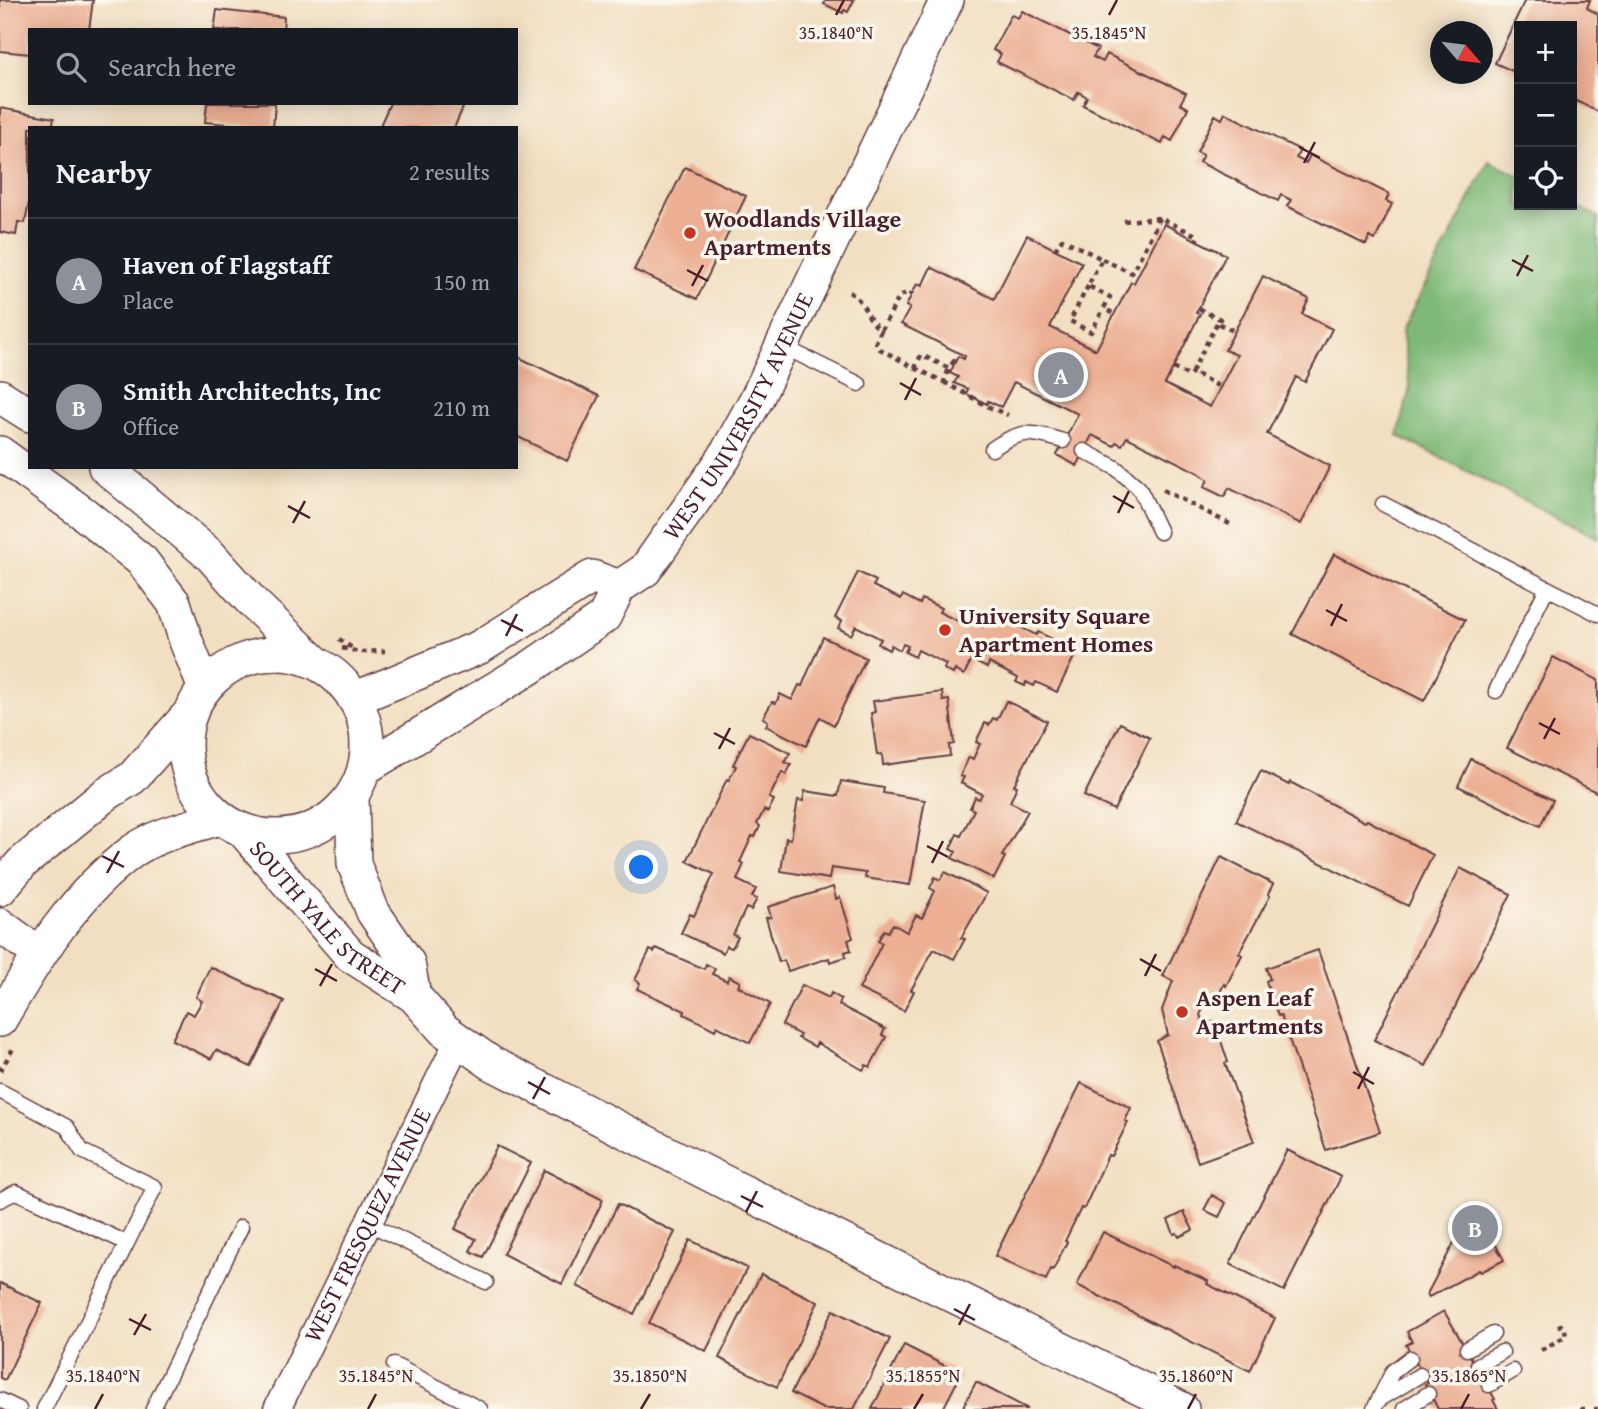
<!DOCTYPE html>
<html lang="en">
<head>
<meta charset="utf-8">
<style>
  body { margin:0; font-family:"Gentium Book Plus",serif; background:#242831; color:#f1f3f6 }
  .controls { position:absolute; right:21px; top:21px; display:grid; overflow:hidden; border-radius:0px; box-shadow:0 4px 18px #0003 }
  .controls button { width:63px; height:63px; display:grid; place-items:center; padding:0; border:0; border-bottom:2px solid #363941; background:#171b24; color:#f1f3f6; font:35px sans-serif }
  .compass { position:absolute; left:1430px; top:21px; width:63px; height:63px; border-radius:50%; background:#171b24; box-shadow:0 4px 18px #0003; rotate:118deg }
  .you { position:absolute; left:642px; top:868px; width:24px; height:24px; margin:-18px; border:5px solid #fff; border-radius:50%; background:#1a73e8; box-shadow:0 0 0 10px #1a73e833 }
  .badge { display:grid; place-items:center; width:46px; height:46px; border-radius:50%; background:#8c9099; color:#fff; font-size:23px; font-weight:700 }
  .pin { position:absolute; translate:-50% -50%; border:4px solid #fff; box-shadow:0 2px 7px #0006 }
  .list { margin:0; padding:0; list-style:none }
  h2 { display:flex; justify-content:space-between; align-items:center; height:91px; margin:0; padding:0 28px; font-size:30px }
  h2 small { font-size:23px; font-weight:400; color:#9ea1a6 }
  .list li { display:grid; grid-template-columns:46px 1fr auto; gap:21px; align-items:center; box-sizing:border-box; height:126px; padding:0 28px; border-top:2px solid #363941 }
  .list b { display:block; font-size:26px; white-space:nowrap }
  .list p { margin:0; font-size:23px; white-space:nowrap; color:#9ea1a6 }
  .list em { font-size:23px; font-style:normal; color:#9ea1a6 }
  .icon { flex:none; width:38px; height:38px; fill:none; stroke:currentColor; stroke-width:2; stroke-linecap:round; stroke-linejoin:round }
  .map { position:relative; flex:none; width:1598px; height:1409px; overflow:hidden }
  .search { position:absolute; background:#171b24; box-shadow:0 4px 18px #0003; left:28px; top:28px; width:490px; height:77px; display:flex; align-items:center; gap:18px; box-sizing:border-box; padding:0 24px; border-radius:0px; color:#9ea1a6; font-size:26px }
  .panel { position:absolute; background:#171b24; box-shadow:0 4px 18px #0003; left:28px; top:126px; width:490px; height:343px; border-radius:0px }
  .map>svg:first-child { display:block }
  .forest { fill:#7fb977; stroke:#646c51; stroke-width:2 }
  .building { fill:#ecaf93 }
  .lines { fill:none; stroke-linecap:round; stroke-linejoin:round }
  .service-casing { stroke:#633c42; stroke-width:17 }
  .minor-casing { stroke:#633c42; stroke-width:29 }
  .tertiary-casing { stroke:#633c42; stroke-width:36 }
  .path { stroke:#633c42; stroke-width:4.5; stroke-dasharray:5 5; stroke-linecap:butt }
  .service { stroke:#fff; stroke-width:14 }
  .minor { stroke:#fff; stroke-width:26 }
  .tertiary { stroke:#fff; stroke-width:33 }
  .ticks { fill:none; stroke:#4a1f2b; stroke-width:2.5 }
  .poi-dot { fill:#c8321e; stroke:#fbf7ec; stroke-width:2.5 }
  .labels { text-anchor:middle; stroke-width:7; stroke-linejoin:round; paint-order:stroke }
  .poi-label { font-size:24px; font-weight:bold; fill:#4a1f2b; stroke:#fbf7ec; text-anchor:start }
  .street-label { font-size:24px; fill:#4a1f2b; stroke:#fbf7ec }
  .ticks-label { font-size:18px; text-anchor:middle; fill:#4a1f2b; stroke:#fbf7ec; stroke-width:7; stroke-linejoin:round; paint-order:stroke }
</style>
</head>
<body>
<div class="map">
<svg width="1598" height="1409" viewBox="0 0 1598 1409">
  <rect width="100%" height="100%" fill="#fbf7ec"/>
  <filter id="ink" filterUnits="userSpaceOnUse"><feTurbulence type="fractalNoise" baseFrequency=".0143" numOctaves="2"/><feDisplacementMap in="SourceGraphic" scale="14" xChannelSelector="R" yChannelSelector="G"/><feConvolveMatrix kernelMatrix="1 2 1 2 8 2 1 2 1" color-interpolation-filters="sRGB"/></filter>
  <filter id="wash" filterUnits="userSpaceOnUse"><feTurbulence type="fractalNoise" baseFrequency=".00686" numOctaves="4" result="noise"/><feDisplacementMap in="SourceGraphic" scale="28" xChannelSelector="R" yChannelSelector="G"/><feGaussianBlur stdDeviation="1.57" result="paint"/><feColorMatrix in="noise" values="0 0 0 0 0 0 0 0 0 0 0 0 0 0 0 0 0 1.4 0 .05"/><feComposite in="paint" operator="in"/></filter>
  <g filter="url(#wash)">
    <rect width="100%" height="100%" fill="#f2dfc1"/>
    <!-- forest -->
    <path class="forest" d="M1489,161l30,15v29l53,-2 26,14v321l-200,-102 12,-48 -8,-58z"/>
    <g id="blocks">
      <!-- building -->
      <path class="building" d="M0,0h93l-4,30h-59v24l-30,-3z
        M826,0h28l-6,12 -4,-2 -1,3 -19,-9z
        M1525,0h65l-3,8 11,6v98l-26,-13v-73h-53v48l-24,-11z
        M217,10l67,7 -1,13h-69z
        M1022,11l76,38 -5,8 10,5 4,-8 79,39 -6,11 8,4 -16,33 -7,-4 -3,7 -79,-39 4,-8 -9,-5 -4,8 -77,-38 4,-8 -8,-4 18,-35 7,3z
        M207,103h68l-2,25 -68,-6z
        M390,103h75l-11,25h-75z
        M0,108l54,10 -2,10h-22v70l-5,25 -7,-1 -2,13 -16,-3z
        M1225,113l75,37 -4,8 10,5 4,-8 79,39 -3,7 6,3 -17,36 -6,-3 -3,8 -79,-39 4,-6 -10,-5 -3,6 -79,-39 4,-7 -6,-3 18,-37 7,4z
        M685,167l61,29 -49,103 -63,-29z
        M1164,224l62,31 -30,58 4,1 -35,70 45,23 27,-52 -12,-5 38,-74 46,23 -7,15 30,15 -27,53 -9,-5 -29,57 63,32 -29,58 -72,-36 -5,9 -20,-10 4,-7 -9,-7 -72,-36 -5,8 -6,-3 -2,4 -22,-11 -15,31 -20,-11 21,-41 -64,-32 -13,25 -13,-6 -1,3 -21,-10 2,-5 -14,-6 4,-6 -8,-4 8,-17 6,3 1,-3 -64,-32 9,-16 -4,-2 11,-22 5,2 9,-19 63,32 33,-64 55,28 -32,64 46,23 35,-68 3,1z
        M516,356l83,40 -32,65 -51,-25z
        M1334,554l131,66 -41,81 -132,-67z
        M858,572l18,9 -3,5 28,13 2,-4 17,9 2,-5 19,9 -2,4 27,13 2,-5 15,7 9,-17 13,6 -1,3 32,16 2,-3 39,19 -20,41 -21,-10 -2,4 -8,-4 -1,4 -9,-4 2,-4 -29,-15 -2,5 -10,-5 3,-6 -6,-3 -10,21 -9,-5 -2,4 -9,-5 2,-5 -28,-14 -3,7 -10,-5 3,-6 -5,-2 -3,6 -9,-5 -2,5 -11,-6 3,-5 -25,-13 -5,9 -13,-7 4,-7 -7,-3z
        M823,637l43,21 -32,67 -14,-8 -14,29 -40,-20 2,-5 -5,-3 9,-16 4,1 4,-9 12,6 7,-15 3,1z
        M1553,657l45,23v113l-91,-45z
        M942,692l1,9 6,-1 5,44 -5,1 1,11 -67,9 -1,-11 -5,1 -6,-42 4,-1 -2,-11z
        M1006,701l41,20 -33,64 3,1 -7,16 18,9 -26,45 3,1 -11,22 -42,-21 4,-6 -6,-3 7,-15 4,2 13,-26 -4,-2 5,-11 4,2 3,-5 -21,-11 3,-6 -4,-1 9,-19 4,2 7,-15 -4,-2 9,-19 4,2 4,-7 4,2z
        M1120,723l30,15 -36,72 -30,-14z
        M749,733l41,20 -5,9 6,3 -5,10 -4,-3 -13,26 5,2 -6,12 -4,-2 -7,14 3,2 -5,11 -3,-1 -12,26 4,2 -7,16 19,9 -4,8 5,2 -6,11 -5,-2 -13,27 5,2 -6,11 -6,-2 -3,7 -42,-20 9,-19 4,2 20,-42 -27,-13 40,-82 2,1 7,-14 -3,-1z
        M1471,759l82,41 -13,26 -82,-40z
        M1261,771l28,14 1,-3 75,40 2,-2 66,35 -25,51 -172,-85z
        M841,781l43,7 -1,5 42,7 -15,85 -45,-7 1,-5 -35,-5 -2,11 -48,-8 5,-33 5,1 7,-39 5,1 2,-10 33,5z
        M1221,857l52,27 -5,10 2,2 -31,57 3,2 -16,31 -2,-2 -9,18 -7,-4 -8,17 4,9 9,-2 3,10h2l10,30 -3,1 29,79 -56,20 -41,-121 11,-6 -6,-25 11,-29 -10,-5z
        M1460,868l51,26 -85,172 -52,-26z
        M945,872l42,21 -26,45 4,1 -11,20 -20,-10 -23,41 3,1 -10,20 -45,-22 23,-46 -4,-2 6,-11 4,2 5,-8 14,8 9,-17 6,3 13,-27 -5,-3 5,-11 5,3z
        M833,887l3,12 4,-2 13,41 -5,2 3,10 -6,2 1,5 -16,5 -1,-4 -41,13 -4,-11 -5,2 -13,-44 5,-1 -3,-10z
        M656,948l48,21 2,-5 9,5 -3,5 15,7 2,-5 11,6 -2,4 32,18 -20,39 -33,-17 -2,4 -31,-16 1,-3 -48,-22 3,-6 -5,-3 15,-30 4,2z
        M1318,950l62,182 -54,18 -45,-135 -3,1 -12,-35 4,-2 -4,-11z
        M210,967l74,34 -33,66 -35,-17 -5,9 -39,-19 14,-29 8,4 8,-14 -6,-4z
        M802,985l27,13 2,-5 10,6 -2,6 46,24 -3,6 4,2 -16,30 -4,-2 -3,5 -46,-27 -2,4 -17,-9 2,-3 -18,-10z
        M1081,1083l50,25 -6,13 3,1 -17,34 -3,-1 -24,54 -3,-1 -16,33 2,1 -14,28 -2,-1 -5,11 -51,-24z
        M497,1146l34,17 -48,94 -13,-6 6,-12 -21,-10z
        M1287,1150l54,27 -57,114 -54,-27z
        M544,1170l59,30 -41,84 -59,-30z
        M1212,1195l14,8 -7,14 -15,-7z
        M618,1204l57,28 -41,82 -57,-28z
        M1184,1212l9,18 -14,7 -2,-4 -3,1 -6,-14z
        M1479,1215l25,45 -23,12 -2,-2 -50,27 -2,-3 38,-72z
        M1103,1232l71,35v-2l34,16 -1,3 68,34 -25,53 -173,-86z
        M690,1240l57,28 -41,83 -57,-28z
        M761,1274l57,28 -41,85 -58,-29z
        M0,1283l42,20 -37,77 -5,-2z
        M833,1310l57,29 -36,70h-31l-32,-16z
        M1444,1311l51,88 -2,1 5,9h-60l-13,-25 3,-1 -22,-38 6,-3 -5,-10z
        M904,1345l57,29 -18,35h-71z
        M976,1382l52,27h-66z"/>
    </g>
  </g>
  <g filter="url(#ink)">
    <use href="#blocks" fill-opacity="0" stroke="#633c42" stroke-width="2"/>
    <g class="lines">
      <defs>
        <path id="service" d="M782,346l77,38
          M992,449c29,-20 39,-18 71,-8
          M1084,451l32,17 23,20 21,44
          M1383,504l215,110
          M1496,691l51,-103
          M0,1091l67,36 15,24 73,36 -111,222
          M0,1200l16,-8 111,51
          M368,1223l118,59
          M1467,1349l26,-15
          M394,1365l86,44
          M1478,1365l24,-13
          M1489,1385l24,-14
          M0,1400l19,9
          M1379,1400l41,-25
          M153,1409l88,-182
          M1374,1409l19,-38 17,-13
          M1404,1409l24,-15"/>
        <g id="minor">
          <path id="s1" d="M277,1409l181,-368"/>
        </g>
        <g id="tertiary">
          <path d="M0,396l30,19"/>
          <path d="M0,453l83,60 59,48 32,42 12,38 18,45"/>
          <path d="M105,467l105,88 44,49 61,58"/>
          <circle cx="276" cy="745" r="91"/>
          <path d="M354,699l126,-52 112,-70 27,10"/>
          <path id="s2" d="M365,768l166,-101 73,-50 15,-30 26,-17 79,-112 34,-62 189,-396"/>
          <path d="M352,797l2,67 19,48 35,51 6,33"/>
          <path id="s3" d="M245,833l105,122 64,41 30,34 47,33 243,124 448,222"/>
          <path d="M0,889l22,-26 83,-68 27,-17 59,-66"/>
          <path d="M0,925l39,29"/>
          <path d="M0,1020c36,-62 74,-126 133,-169 24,-17 58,-24 86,-33"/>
        </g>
      </defs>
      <!-- service casing -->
      <use href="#service" class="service-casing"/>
      <!-- minor casing -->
      <use href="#minor" class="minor-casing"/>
      <!-- tertiary casing -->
      <use href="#tertiary" class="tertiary-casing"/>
      <!-- path -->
      <path class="path" d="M1124,221l36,-3 38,18 -2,5
        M1055,250l7,-11 40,20 -14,27 22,11 -6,11 10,6
        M1102,259l30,14 28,-55
        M1088,286l-18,35 21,11 13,-24
        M849,292c17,9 16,27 32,38l19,-34 8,-4 4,3
        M1199,309l21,10 -3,4 17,8
        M1217,323l-25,49 28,15
        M881,330l-5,12 4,7 35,19 6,-13 28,13 5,-7 2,1
        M915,368l29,14 5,-14
        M1173,368l17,8 2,-4
        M944,382l45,25 19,8
        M1163,490l71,36
        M339,639l16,11
        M342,648l17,4 26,-1
        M0,1071l14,-24
        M1541,1350l25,-14 -1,-7 -4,-4 -5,2
        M1580,1409h6
        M1594,1409h4"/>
      <!-- service -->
      <use href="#service" class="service"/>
      <!-- minor -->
      <use href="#minor" class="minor"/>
      <!-- tertiary -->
      <use href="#tertiary" class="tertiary"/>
    </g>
  </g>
  <!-- ticks -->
  <path class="ticks" d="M836,15l8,-15M1109,15l8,-15M1299,147l21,11M1304,163l11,-21M1512,260l21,11M687,270l21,11M1517,276l11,-21M692,286l11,-21M900,383l21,12M905,400l11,-22M1113,496l21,12M288,506l22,12M1118,513l11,-22M293,523l12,-22M1326,610l21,11M501,620l22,11M1331,626l11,-22M506,636l11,-22M1539,723l21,11M714,733l21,11M1544,739l11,-21M719,749l11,-21M927,846l21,11M102,856l22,11M932,863l11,-22M107,873l12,-22M1140,959l21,12M315,969l22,12M1145,976l11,-22M320,986l12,-22M1353,1072l21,12M528,1082l22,12M1358,1089l11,-22M533,1099l12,-22M741,1196l22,11M746,1212l11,-21M954,1309l21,11M129,1319l22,11M959,1325l11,-21M134,1335l12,-21M95,1409l8,-15M368,1409l8,-15M641,1409l9,-15M914,1409l9,-15M1188,1409l8,-15M1461,1409l8,-15"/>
  <!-- markers -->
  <g class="poi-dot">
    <circle cx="690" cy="233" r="7"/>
    <circle cx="945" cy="630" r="7"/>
    <circle cx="1182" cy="1012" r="7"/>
  </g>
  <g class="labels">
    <!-- poi labels -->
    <g class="poi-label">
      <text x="704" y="227">Woodlands Village<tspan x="704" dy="28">Apartments</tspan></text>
      <text x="959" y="624">University Square<tspan x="959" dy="28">Apartment Homes</tspan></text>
      <text x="1196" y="1006">Aspen Leaf<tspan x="1196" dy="28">Apartments</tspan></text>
    </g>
    <!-- street labels -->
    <g class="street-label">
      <text dy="8" stroke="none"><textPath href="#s2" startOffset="528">WEST UNIVERSITY AVENUE</textPath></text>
      <text dy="8" stroke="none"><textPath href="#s3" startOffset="119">SOUTH YALE STREET</textPath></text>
      <text dy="8" stroke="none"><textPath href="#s1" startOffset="205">WEST FRESQUEZ AVENUE</textPath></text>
    </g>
  </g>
  <g class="ticks-label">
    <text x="836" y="39">35.1840°N</text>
    <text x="1109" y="39">35.1845°N</text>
    <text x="103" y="1382">35.1840°N</text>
    <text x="376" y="1382">35.1845°N</text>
    <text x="650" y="1382">35.1850°N</text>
    <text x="923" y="1382">35.1855°N</text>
    <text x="1196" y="1382">35.1860°N</text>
    <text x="1469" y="1382">35.1865°N</text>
  </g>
</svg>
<div class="controls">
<button>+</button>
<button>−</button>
<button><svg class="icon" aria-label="locate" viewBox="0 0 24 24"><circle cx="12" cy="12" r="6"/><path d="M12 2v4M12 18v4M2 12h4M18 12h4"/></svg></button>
</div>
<svg class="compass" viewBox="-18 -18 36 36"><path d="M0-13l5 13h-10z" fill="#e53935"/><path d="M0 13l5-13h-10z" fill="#9ea1a6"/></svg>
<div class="you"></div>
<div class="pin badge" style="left:1061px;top:375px">A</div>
<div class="pin badge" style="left:1475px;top:1228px">B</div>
<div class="search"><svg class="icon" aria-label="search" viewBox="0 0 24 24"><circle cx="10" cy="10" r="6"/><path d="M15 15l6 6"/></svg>Search here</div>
<section class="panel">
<h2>Nearby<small>2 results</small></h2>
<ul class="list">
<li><span class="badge">A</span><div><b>Haven of Flagstaff</b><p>Place</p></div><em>150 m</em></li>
<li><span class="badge">B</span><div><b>Smith Architechts, Inc</b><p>Office</p></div><em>210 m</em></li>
</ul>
</section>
</div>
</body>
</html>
